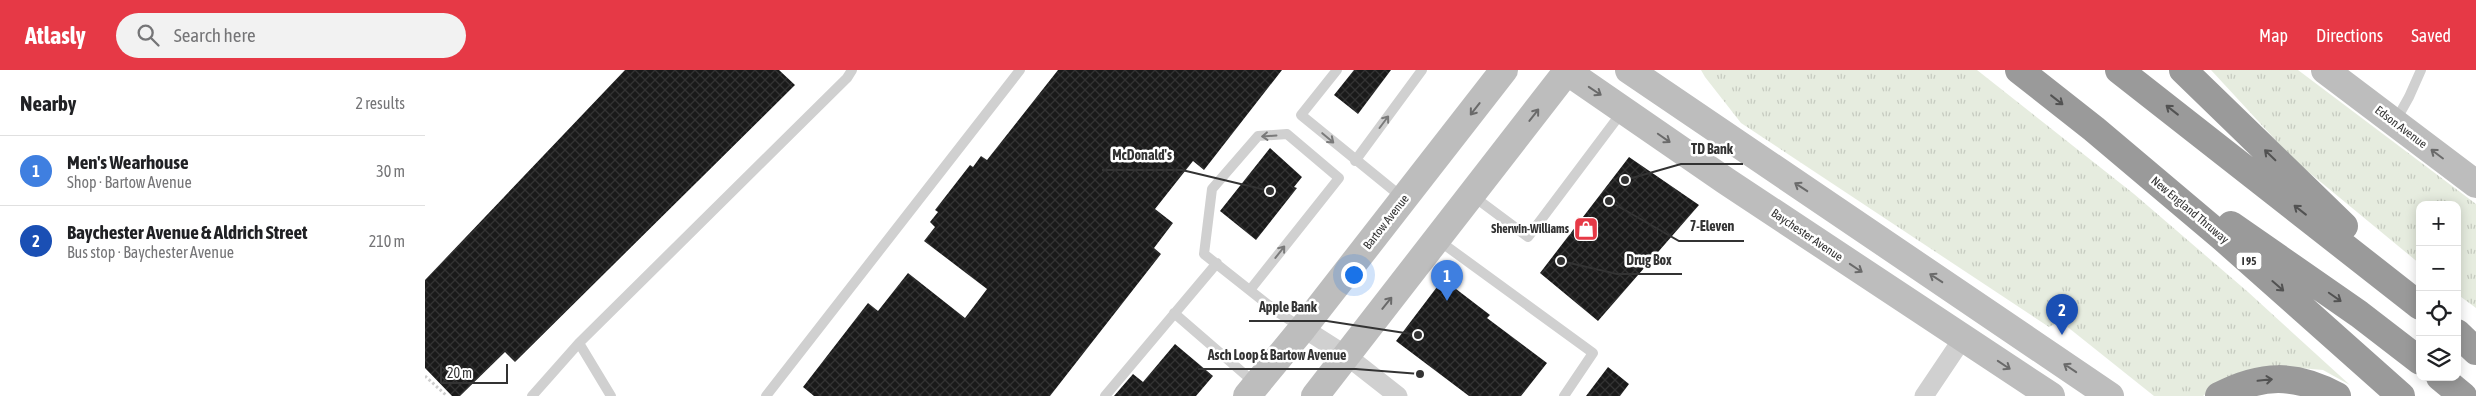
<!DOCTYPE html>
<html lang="en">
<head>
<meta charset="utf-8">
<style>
  body { margin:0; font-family:"Asap Condensed",sans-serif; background:#f2f2f2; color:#202124 }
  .controls { position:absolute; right:15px; bottom:15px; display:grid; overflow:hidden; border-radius:10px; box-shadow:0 2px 12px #0003 }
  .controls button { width:45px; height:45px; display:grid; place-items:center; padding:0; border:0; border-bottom:1px solid #e0e0e0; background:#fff; color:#202124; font:25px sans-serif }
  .scale { position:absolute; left:15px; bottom:12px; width:68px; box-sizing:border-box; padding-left:5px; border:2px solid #333; border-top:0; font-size:14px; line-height:18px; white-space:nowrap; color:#333; -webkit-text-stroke:4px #fff; paint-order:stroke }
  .you { position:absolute; left:928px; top:204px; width:18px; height:18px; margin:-12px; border:4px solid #fff; border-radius:50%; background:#1a73e8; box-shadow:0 0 0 8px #1a73e833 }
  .badge { display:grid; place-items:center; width:32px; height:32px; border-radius:50%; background:#e63946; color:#fff; font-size:16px; font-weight:700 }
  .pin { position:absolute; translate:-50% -41px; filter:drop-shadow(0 1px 2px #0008) }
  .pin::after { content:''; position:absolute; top:26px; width:18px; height:15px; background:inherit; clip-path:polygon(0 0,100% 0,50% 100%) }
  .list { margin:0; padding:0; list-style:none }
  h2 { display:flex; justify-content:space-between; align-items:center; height:65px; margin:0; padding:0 20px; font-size:21px }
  h2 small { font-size:16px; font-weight:400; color:#757577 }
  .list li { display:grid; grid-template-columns:32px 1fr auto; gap:15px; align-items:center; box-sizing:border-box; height:70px; padding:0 20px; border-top:1px solid #e0e0e0 }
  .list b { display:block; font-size:19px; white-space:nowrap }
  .list p { margin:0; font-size:16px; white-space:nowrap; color:#757577 }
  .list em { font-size:16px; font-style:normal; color:#757577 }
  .icon { flex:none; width:28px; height:28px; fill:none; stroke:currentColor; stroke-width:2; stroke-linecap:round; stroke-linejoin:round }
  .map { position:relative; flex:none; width:2051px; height:326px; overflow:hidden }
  header { display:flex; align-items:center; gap:30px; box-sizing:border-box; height:70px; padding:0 25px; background:#e63946; color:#fff }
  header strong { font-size:24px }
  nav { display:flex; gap:28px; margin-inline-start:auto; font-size:18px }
  .search { width:350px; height:45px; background:#f2f2f2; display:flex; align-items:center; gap:12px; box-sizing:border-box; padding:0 18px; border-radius:28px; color:#757577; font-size:19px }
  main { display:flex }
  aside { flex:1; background:#fff }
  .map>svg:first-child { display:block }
  .grass { fill:url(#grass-tufts) }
  .building { fill:url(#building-cross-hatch) }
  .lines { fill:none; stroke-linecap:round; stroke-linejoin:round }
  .path { stroke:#cdcdcd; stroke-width:3; stroke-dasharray:2.5 2.5; stroke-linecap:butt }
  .lane { stroke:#d0d0d0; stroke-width:10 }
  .street { stroke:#d0d0d0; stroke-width:19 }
  .secondary { stroke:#bdbdbd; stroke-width:28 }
  .highway { stroke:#9a9a9a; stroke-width:28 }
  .oneway { stroke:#6a6a6a }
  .oneway2 { stroke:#525252 }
  .oneway3 { stroke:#7a7a7a }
  .labels { text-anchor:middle; stroke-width:5; stroke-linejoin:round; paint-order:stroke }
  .shield { fill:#fff; stroke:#707070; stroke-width:1 }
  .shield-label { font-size:11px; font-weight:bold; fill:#333 }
  .street-label { font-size:12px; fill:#333; stroke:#fff }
  .poi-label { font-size:12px; font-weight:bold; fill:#333; stroke:#fff; text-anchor:end }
  .leader { fill:none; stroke:#333; stroke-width:2 }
  .callout-dot { fill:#333; stroke:#fff; stroke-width:2 }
  .callout-label { font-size:14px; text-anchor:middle; font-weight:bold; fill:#333; stroke:#fff; stroke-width:5; stroke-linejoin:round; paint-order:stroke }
</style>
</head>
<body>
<header>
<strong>Atlasly</strong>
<div class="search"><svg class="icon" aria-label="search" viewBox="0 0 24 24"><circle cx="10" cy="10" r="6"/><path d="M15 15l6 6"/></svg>Search here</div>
<nav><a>Map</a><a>Directions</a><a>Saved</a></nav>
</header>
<main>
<aside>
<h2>Nearby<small>2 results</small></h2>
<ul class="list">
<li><span class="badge" style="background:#3f7fe0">1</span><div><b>Men's Wearhouse</b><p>Shop · Bartow Avenue</p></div><em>30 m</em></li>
<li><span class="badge" style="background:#1a4fb4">2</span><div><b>Baychester Avenue &amp; Aldrich Street</b><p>Bus stop · Baychester Avenue</p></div><em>210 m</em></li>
</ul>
</aside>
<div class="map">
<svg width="2051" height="326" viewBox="0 0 2051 326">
  <defs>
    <pattern id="grass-tufts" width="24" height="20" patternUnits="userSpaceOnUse" patternTransform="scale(1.25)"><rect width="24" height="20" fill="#e6ecdf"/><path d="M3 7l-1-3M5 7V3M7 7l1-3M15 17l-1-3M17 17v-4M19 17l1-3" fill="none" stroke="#c6cbc0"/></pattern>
    <pattern id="building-cross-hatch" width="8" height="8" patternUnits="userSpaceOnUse" patternTransform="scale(1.25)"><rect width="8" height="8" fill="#1a1a1a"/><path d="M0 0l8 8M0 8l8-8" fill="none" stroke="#333"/></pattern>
  </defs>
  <rect width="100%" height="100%" fill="#fff"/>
  <!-- grass -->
  <path class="grass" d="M1276,0h276l157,124 114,98 102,93 -27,-15 -23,-2 -82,15 -15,13h-49l-94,-75 -11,6 -308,-204 -36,-46z
    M1786,0h87l178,134v104l-19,-14v-89h-37v59l-126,-104z"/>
  <!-- building -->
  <path class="building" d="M200,0h154l16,15 -280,277 -10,-10 -45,44h-8l-27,-28v-88z
    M633,0h224l-78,100 -11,-9 -38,48 18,14 -19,25 7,6 -111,142h-236l-11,-9 65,-84 10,8 30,-38 57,45 22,-29 -63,-48 11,-14 -5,-5 8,-10 -3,-2 35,-45 3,2 8,-11 6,4z
    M929,0h37l-33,44 -24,-19z
    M845,78l32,29 -8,10 3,1 -41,52 -36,-29z
    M1204,87l70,48 -101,116 -58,-48z
    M1018,209l47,36 -3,3 60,45 -26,33h-52l-73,-55z
    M750,274l38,32 -17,20h-82l19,-22 10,8z
    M1183,297l21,17 -9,12h-34z"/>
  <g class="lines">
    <!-- path -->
    <path class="path" d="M0,306l22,20"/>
    <!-- lane -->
    <path class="lane" d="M912,0l-36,45 102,83
      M1970,52l14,-25 12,-27
      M930,91l67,-91
      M1048,126l55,41 94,-125
      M1013,170l155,113 -29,43
      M825,220l89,-112 -52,-44 -29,2 -46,53 -8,65 72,57 26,17
      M749,243l82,71
      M154,273l32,53
      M107,326l47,-53 268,-265 5,-8
      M341,326l254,-326
      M680,326l112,-133"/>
    <!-- street -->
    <path class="street" d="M878,258l44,28 51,40
      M1499,326l39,-58"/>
    <!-- secondary -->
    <path class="secondary" d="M1140,0l161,111 325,215
      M1204,0l481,326
      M1900,0l151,114
      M822,326l56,-68 201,-258
      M890,326l253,-326"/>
    <!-- highway -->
    <path class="highway" d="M1594,0l75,59 128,108 179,159
      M1694,0l301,236
      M1758,0l161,156
      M1806,155l128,89 61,47
      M2032,263l19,18
      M2015,307l23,19
      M1794,326c42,-22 76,-23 118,0"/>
  </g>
  <!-- one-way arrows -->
  <defs><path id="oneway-shaft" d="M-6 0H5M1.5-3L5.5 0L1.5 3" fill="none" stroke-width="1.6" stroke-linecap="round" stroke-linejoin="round" transform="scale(1.25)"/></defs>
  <g class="oneway">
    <use href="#oneway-shaft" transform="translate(1170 21) rotate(34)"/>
    <use href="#oneway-shaft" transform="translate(1050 39) rotate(128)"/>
    <use href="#oneway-shaft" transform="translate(1109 45) rotate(-52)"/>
    <use href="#oneway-shaft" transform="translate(1239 68) rotate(35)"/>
    <use href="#oneway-shaft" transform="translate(2012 84) rotate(-143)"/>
    <use href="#oneway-shaft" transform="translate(1376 117) rotate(-147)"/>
    <use href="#oneway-shaft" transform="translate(1431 198) rotate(34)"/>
    <use href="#oneway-shaft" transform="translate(1511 208) rotate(-147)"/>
    <use href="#oneway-shaft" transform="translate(962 233) rotate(-51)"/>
    <use href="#oneway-shaft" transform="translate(1579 295) rotate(34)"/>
    <use href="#oneway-shaft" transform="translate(1645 298) rotate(-146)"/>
  </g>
  <g class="oneway2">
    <use href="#oneway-shaft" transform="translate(1632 30) rotate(38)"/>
    <use href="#oneway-shaft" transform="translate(1747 40) rotate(-142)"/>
    <use href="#oneway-shaft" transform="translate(1845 85) rotate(-136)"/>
    <use href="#oneway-shaft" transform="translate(1875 140) rotate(-142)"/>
    <use href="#oneway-shaft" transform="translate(1853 216) rotate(41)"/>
    <use href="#oneway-shaft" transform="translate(1910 227) rotate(35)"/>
    <use href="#oneway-shaft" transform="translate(1840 310) rotate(-6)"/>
  </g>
  <g class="oneway3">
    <use href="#oneway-shaft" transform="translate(959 52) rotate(-53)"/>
    <use href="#oneway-shaft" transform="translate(844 66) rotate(176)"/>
    <use href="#oneway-shaft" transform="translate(903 68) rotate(40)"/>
    <use href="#oneway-shaft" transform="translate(855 182) rotate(-52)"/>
  </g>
  <!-- icons -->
  <defs>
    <symbol id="shop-square" viewBox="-11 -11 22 22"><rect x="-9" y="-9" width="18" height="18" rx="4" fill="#e63946" stroke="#fff"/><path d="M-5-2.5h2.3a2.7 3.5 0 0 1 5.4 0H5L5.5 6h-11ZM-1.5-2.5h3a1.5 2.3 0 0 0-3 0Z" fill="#fff"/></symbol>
  </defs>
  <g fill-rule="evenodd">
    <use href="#shop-square" x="1147" y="145" width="28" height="28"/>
  </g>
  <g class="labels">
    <!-- shield labels -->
    <rect class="shield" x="1811.5" y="182.5" width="25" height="17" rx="4"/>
    <g class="shield-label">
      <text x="1824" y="195">I 95</text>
    </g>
    <!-- street labels -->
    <g class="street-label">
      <text transform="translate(1976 57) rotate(37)" y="4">Edson Avenue</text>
      <text transform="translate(1765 140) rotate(40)" y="4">New England Thruway</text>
      <text transform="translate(961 152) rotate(-52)" y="4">Bartow Avenue</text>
      <text transform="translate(1382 165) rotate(34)" y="4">Baychester Avenue</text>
    </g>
    <!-- poi labels -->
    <g class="poi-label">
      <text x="1144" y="163">Sherwin-Williams</text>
    </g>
  </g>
  <!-- callouts -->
  <path class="leader" d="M1200 110L1256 94H1318M845 121L757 100H677M1184 131L1254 171H1319M1136 191L1192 204H1257M993 265L902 251H824M995 304L931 299H773"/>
  <g class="callout-dot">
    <circle cx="1200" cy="110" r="5"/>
    <circle cx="845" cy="121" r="5"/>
    <circle cx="1184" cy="131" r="5"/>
    <circle cx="1136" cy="191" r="5"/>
    <circle cx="993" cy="265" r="5"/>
    <circle cx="995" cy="304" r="5"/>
  </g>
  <g class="callout-label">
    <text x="1287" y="84">TD Bank</text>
    <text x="717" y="90">McDonald's</text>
    <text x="1287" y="161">7-Eleven</text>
    <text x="1224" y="195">Drug Box</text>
    <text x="863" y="242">Apple Bank</text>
    <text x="852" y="290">Asch Loop &amp; Bartow Avenue</text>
  </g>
</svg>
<div class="controls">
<button>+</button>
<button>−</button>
<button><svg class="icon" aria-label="locate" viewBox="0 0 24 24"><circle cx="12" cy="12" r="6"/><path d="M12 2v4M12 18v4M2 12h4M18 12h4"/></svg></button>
<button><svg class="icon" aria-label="layers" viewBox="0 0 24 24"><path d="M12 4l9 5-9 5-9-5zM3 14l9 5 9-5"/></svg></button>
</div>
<div class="scale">20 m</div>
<div class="you"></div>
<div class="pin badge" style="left:1022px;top:231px;background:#3f7fe0">1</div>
<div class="pin badge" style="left:1637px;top:265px;background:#1a4fb4">2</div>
</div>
</main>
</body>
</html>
